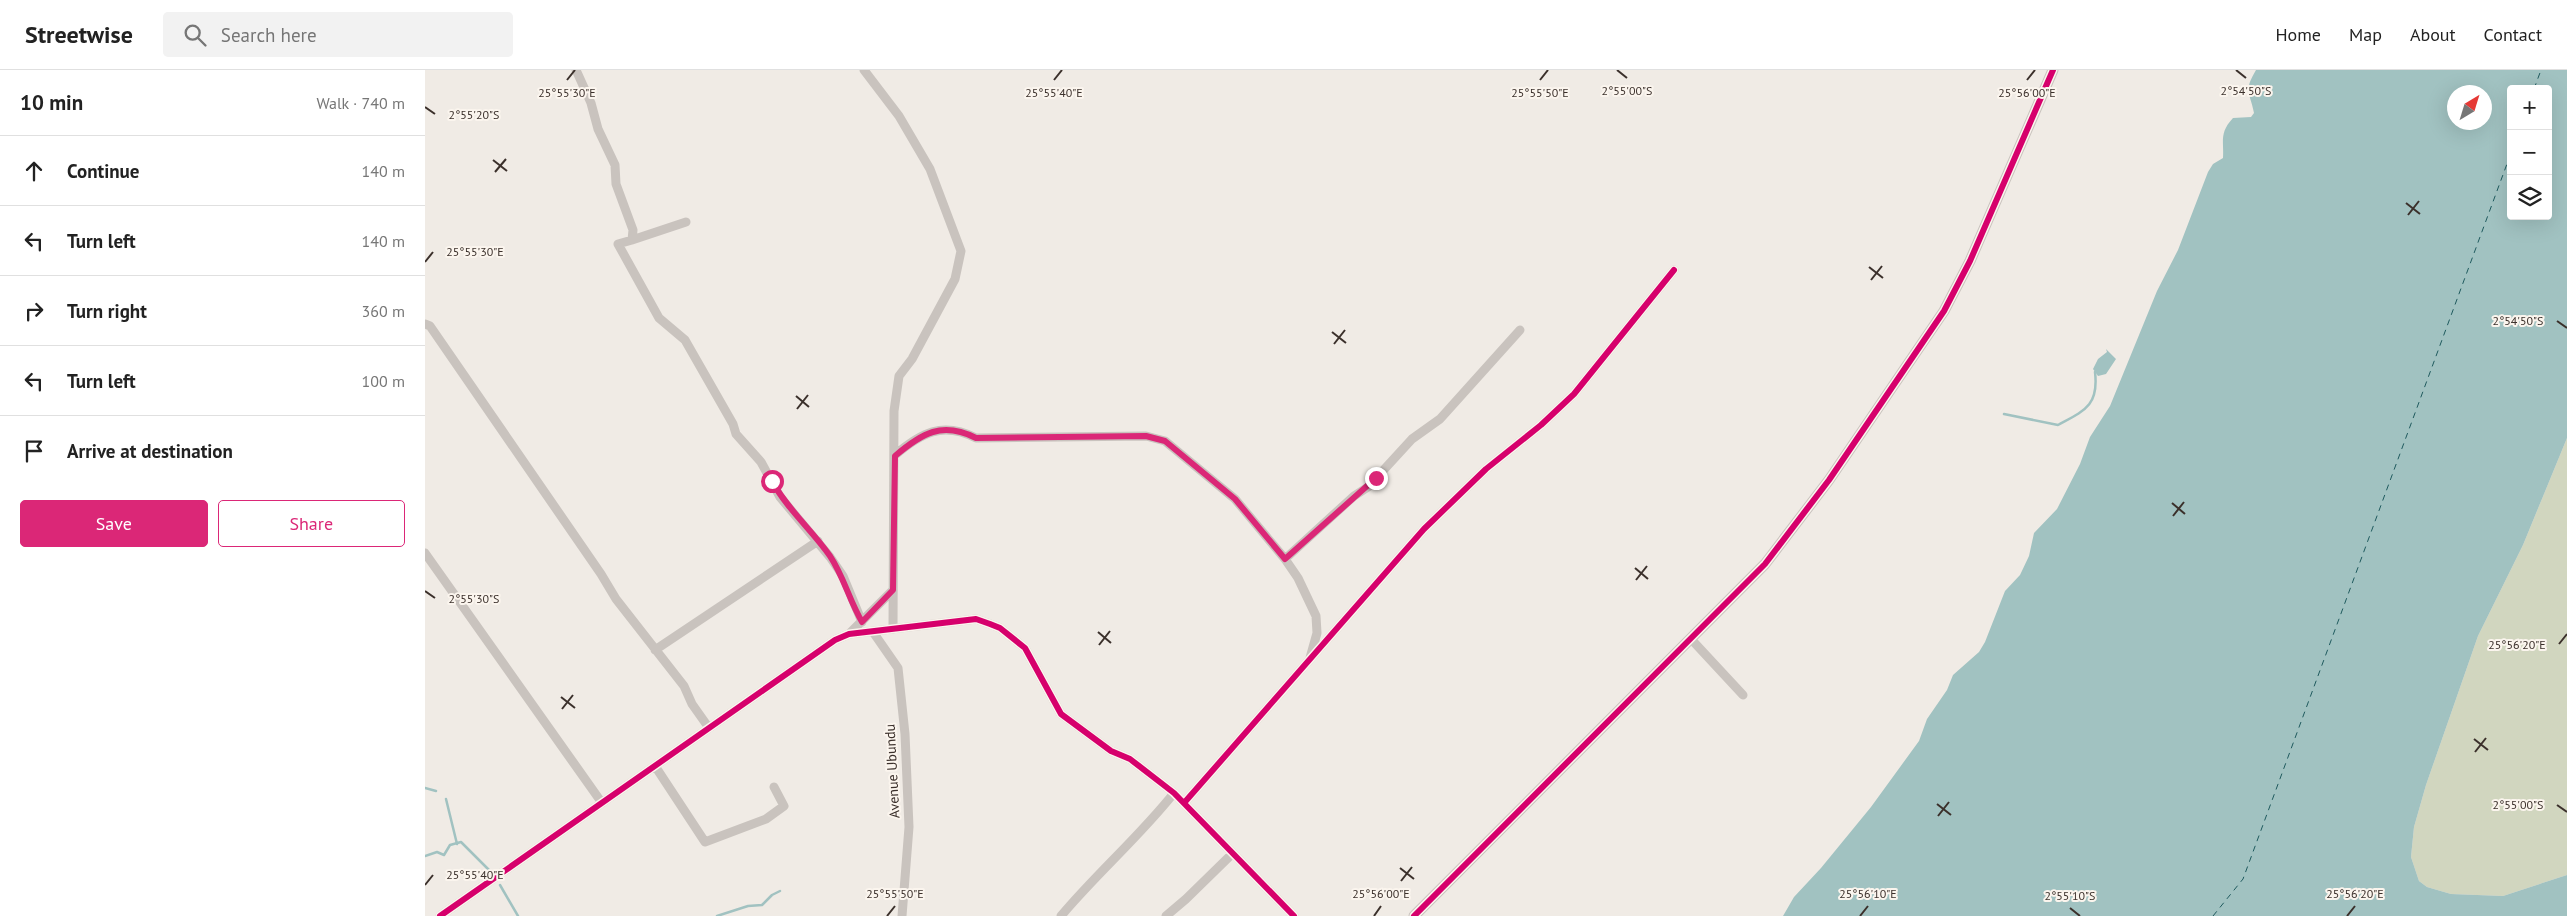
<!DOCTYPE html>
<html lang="en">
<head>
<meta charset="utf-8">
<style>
  body { margin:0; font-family:"PT Sans",sans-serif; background:#f2f2f2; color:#222 }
  .controls { position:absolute; right:15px; top:15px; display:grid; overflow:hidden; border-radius:5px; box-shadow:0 5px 20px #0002 }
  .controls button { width:45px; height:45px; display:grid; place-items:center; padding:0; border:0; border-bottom:1px solid #e0e0e0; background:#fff; color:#222; font:25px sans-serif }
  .compass { position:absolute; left:2022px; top:15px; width:45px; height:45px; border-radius:50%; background:#fff; box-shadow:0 5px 20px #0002; rotate:38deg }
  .stop { position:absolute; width:15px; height:15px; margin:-11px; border:4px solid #db2777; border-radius:50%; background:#fff }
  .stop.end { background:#db2777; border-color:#fff; box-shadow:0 1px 5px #0008 }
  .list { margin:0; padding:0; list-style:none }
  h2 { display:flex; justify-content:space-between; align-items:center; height:65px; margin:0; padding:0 20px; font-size:21px }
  h2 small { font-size:16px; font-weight:400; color:#767676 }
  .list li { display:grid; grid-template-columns:32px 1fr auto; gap:15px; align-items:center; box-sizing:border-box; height:70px; padding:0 20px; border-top:1px solid #e0e0e0 }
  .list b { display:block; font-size:19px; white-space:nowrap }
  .list em { font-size:16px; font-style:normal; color:#767676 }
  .actions { display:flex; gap:10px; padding:15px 20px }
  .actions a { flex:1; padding:11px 0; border:1px solid #db2777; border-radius:5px; text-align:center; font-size:18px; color:#db2777 }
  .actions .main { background:#db2777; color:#fff }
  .icon { flex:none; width:28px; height:28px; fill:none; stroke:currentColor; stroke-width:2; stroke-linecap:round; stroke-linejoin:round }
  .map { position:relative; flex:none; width:2142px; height:846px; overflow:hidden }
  header { display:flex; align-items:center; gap:30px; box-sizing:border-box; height:70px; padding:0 25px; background:#fff; border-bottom:1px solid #e0e0e0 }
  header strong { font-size:24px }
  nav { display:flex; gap:28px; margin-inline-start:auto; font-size:18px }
  .search { width:350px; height:45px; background:#f2f2f2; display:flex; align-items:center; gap:12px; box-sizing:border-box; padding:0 18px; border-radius:5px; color:#767676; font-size:19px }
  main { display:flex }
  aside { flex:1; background:#fff }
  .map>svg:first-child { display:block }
  .green { fill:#d1d6bf }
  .water { fill:#a1c2c1; fill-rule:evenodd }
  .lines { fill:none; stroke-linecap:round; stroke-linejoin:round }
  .stream { stroke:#a1c2c1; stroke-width:2.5 }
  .ferry { stroke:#1f5a5e; stroke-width:1; stroke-dasharray:6 5; stroke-linecap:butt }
  .minor { stroke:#c9c3be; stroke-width:9 }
  .tertiary { stroke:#c9c3be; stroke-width:11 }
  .cycleway-casing { stroke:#fbf5ee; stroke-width:9 }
  .cycleway { stroke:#d6006c; stroke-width:6 }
  .route { stroke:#db2777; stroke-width:6 }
  .ticks { fill:none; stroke:#3b302b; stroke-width:2 }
  .labels { text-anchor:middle; stroke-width:4; stroke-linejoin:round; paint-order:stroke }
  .street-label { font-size:14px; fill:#3b302b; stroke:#fbf5ee }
  .ticks-label { font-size:12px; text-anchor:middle; fill:#3b302b; stroke:#fbf5ee; stroke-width:4; stroke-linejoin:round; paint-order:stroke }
</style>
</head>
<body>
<header>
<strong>Streetwise</strong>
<div class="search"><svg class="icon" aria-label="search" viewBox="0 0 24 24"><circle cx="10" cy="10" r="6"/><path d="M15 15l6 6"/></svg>Search here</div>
<nav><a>Home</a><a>Map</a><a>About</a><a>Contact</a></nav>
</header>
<main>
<aside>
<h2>10 min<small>Walk · 740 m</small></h2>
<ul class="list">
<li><svg class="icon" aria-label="ahead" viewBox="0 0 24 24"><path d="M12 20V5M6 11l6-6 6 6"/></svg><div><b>Continue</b></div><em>140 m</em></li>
<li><svg class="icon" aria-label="left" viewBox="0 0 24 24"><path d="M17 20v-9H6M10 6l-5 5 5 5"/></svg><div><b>Turn left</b></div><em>140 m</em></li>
<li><svg class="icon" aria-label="right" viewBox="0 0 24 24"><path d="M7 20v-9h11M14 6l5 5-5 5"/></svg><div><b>Turn right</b></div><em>360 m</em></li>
<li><svg class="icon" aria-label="left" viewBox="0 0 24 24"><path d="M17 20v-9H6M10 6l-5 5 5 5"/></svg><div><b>Turn left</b></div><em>100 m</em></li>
<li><svg class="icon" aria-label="arrive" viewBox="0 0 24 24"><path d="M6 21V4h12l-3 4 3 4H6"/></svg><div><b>Arrive at destination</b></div></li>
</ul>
<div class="actions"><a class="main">Save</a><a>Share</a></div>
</aside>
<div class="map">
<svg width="2142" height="846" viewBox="0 0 2142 846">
  <rect width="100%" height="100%" fill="#f0ebe5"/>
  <!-- green -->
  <path class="green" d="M2142,368v437l-64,21 -52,-2 -24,-7 -8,-6 -8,-24 3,-30 12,-42 52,-149 45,-91z"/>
  <!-- water -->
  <path class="water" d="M1831,0h311v368l-44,107 -45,91 -52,149 -12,42 -3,30 8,24 8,6 24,7 52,2 64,-21v41h-784l11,-19 27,-29 50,-61 48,-66 8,-22 20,-29 6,-15 26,-23 6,-10 20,-51 15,-16 9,-19 5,-23 23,-24 23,-45 10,-27 20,-31 47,-115 21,-41 30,-78 5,-8 10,-6c1,-17 -4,-25 10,-40l18,-1 3,-4c-4,-21 -11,-21 2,-43zM2086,19h37v127h-37zM2060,22v30h-30v-30z
    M1681,279l10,10 -10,15 -8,2 -5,-7 5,-10 9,-7z"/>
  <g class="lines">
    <!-- stream -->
    <path class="stream" d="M1579,344l54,11c26,-14 41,-19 37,-53
      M0,718l11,3
      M21,729l11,45
      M0,786l12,-4 7,3 6,-10 11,-3 32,32
      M75,815l18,31
      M292,846l31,-10 14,-1 10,-10 8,-4"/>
    <!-- ferry -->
    <path class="ferry" d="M2109,19l7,-19
      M1788,846l30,-37 268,-726"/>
    <!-- minor -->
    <path class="minor" d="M151,0l15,33 7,26 17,36 1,19 17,46 -1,10 -14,4 41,74 26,22 48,84 3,10 25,28 19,35 50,60 13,19 19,46
      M439,0l35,46 31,53 31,82 -6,28 -43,80 -13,17 -5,35 -1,218
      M207,170l54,-18
      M0,254l5,2 171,248 15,25 68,87 8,18 17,24
      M470,385c26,-22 47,-34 81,-17l170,-2 19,5 70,58 50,60 13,19 18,38 1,17 -7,25
      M0,483l177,250
      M860,489l69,-63 14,-9 44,-48 28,-20 80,-89
      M448,562l25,36 7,66 4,93 -7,89
      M424,564l44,-44
      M1266,569l52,56
      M230,580l163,-109
      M230,696l50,76 61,-23 18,-13 -10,-19
      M759,733l240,-274 62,-60 55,-44 33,-31 100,-124
      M15,846l395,-276 14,-6 127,-15 14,5 10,4 25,20 36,66 50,37 19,8 44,34 120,123
      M636,846c36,-43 78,-79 113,-123
      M741,846l20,-17 46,-45"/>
    <!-- tertiary -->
    <path class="tertiary" d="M989,846l351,-352 64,-84 115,-169 26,-50 83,-191"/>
    <defs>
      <path id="cycleway" d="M759,733l240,-274 62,-60 55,-44 33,-31 100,-124
        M15,846l395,-276 14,-6 127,-15 14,5 10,4 25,20 36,66 50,37 19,8 44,34 120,123
        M989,846l351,-352 64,-84 115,-169 26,-50 83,-191"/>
    </defs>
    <!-- cycleway casing -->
    <use href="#cycleway" class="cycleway-casing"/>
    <!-- cycleway -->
    <use href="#cycleway" class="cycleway"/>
  </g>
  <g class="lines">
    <!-- route -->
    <path class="route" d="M347,411c15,28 40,49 58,75 14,21 19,44 32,66l31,-32 2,-134c27,-23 47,-35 81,-18l170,-2 19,5 70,58 50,60 91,-81"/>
  </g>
  <!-- ticks -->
  <path class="ticks" d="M1192,0l10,8M1811,0l10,8M142,10l8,-10M629,10l8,-10M1115,10l8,-10M1602,10l8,-10M0,37l10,7M68,90l14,11M70,102l11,-13M1981,133l14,11M1983,145l11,-14M0,192l8,-10M1444,197l14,11M1446,210l11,-14M2132,251l10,7M907,262l14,11M909,274l11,-14M371,326l13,11M372,339l11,-14M1747,433l13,11M1748,446l11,-14M1210,498l13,11M1211,510l11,-14M0,521l10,7M673,562l13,11M2134,574l8,-10M674,575l11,-14M136,627l14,11M137,639l11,-14M2049,669l14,11M2050,682l11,-14M1512,734l14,11M2132,735l10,7M1513,746l11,-14M975,798l14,11M976,811l11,-14M0,815l8,-10M1645,838l10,8M462,846l8,-10M949,846l7,-10M1435,846l8,-10M1922,846l8,-10"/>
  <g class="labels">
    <!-- street labels -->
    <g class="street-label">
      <text transform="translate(467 701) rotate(-93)" y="5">Avenue Ubundu</text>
    </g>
  </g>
  <g class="ticks-label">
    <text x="1202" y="25">2°55'00"S</text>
    <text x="1821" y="25">2°54'50"S</text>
    <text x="142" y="27">25°55'30"E</text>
    <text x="629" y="27">25°55'40"E</text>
    <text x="1115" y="27">25°55'50"E</text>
    <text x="1602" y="27">25°56'00"E</text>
    <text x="49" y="49">2°55'20"S</text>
    <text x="50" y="186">25°55'30"E</text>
    <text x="2093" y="255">2°54'50"S</text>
    <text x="49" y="533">2°55'30"S</text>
    <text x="2092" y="579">25°56'20"E</text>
    <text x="2093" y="739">2°55'00"S</text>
    <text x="50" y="809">25°55'40"E</text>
    <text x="470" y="828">25°55'50"E</text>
    <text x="956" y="828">25°56'00"E</text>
    <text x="1443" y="828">25°56'10"E</text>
    <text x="1930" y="828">25°56'20"E</text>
    <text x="1645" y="830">2°55'10"S</text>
  </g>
</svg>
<div class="controls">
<button>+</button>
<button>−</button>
<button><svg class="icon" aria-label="layers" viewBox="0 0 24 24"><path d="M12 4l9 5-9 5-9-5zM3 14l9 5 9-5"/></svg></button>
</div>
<svg class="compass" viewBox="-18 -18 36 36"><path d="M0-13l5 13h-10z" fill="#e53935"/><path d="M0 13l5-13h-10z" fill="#767676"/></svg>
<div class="stop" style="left:347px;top:411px"></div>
<div class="stop end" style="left:951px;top:408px"></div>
</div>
</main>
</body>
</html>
